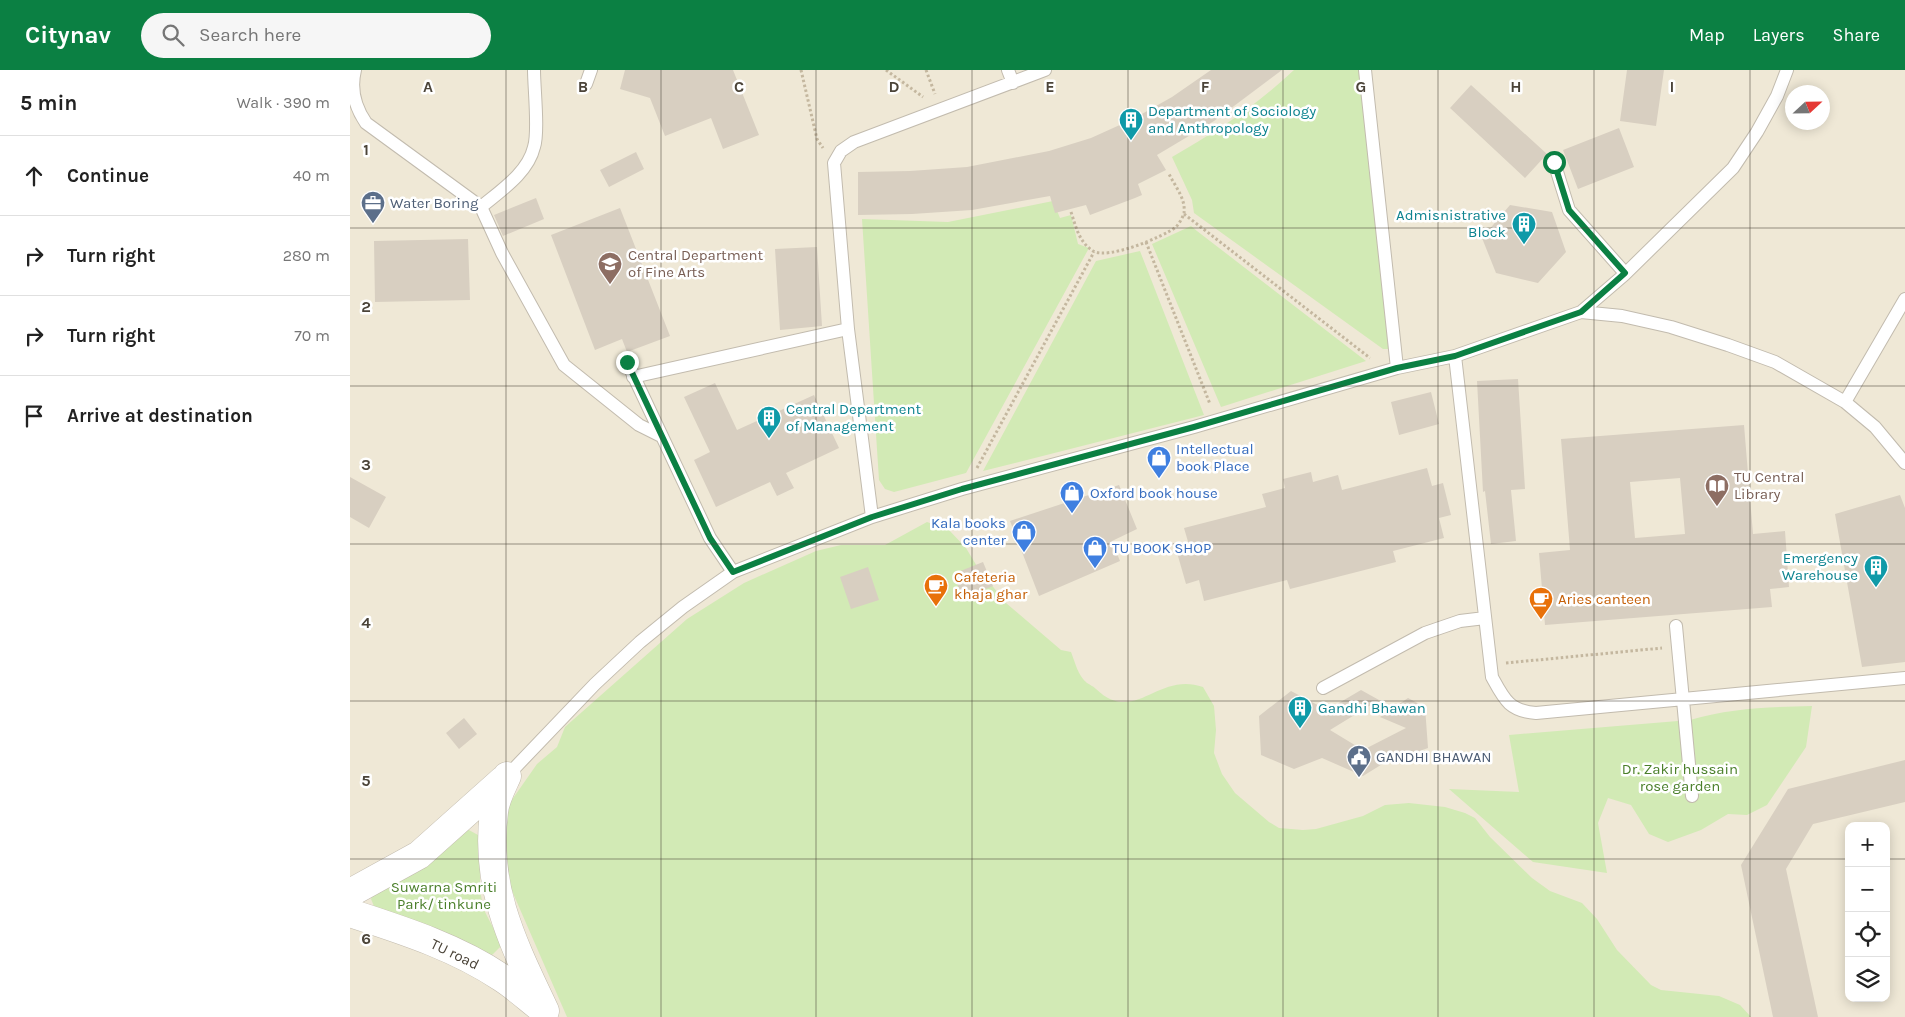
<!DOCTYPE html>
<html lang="en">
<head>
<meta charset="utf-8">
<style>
  body { margin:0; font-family:Karla,sans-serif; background:#f6f6f6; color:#222 }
  .controls { position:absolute; right:15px; bottom:15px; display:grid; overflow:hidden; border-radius:10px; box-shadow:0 2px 12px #0003 }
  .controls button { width:45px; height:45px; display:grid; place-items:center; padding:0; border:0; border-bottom:1px solid #e0e0e0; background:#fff; color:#222; font:25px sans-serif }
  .compass { position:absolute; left:1435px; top:15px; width:45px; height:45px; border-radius:50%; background:#fff; box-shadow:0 2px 12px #0003; rotate:68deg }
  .stop { position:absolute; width:15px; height:15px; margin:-11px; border:4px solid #0b8043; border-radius:50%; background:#fff }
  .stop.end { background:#0b8043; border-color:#fff; box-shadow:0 1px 5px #0008 }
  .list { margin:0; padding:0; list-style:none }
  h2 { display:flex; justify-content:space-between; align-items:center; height:65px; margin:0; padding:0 20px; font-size:21px }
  h2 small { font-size:16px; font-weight:400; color:#767676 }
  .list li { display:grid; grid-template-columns:32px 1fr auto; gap:15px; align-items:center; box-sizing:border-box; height:80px; padding:0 20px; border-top:1px solid #e0e0e0 }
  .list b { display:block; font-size:19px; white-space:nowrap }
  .list em { font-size:16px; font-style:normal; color:#767676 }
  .icon { flex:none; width:28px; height:28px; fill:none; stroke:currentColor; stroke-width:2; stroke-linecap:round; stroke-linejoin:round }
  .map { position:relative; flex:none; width:1555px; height:947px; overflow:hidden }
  header { display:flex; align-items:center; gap:30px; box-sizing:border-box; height:70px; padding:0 25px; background:#0b8043; color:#fff }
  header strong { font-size:24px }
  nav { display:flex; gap:28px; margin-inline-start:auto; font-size:18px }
  .search { width:350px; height:45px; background:#f6f6f6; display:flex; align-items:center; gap:12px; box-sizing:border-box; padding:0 18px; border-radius:28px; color:#767676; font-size:19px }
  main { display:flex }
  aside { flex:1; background:#fff }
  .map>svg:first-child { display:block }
  .education { fill:#efe8d6; fill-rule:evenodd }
  .green { fill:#d2eab5 }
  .building { fill:#d8cfc1; fill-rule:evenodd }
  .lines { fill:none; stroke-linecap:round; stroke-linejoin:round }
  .service-casing { stroke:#c2bbae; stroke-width:14 }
  .tertiary-casing { stroke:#c2bbae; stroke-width:29 }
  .path { stroke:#c4b79f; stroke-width:3; stroke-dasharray:2.5 2.5; stroke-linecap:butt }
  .service { stroke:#fff; stroke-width:12 }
  .tertiary { stroke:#fff; stroke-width:28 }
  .route { stroke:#0b8043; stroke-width:6 }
  .grid { fill:none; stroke:#4b4439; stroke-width:1; stroke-opacity:0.55 }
  .labels { text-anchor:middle; stroke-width:5; stroke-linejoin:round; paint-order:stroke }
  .culture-label { font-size:15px; fill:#0d838f; stroke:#fff; text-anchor:start }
  .service-label { font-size:15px; fill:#4e5e75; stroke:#fff; text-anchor:start }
  .education-label { font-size:15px; fill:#785e54; stroke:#fff; text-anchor:start }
  .shop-label { font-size:15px; fill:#366cbe; stroke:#fff; text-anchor:start }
  .food-label { font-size:15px; fill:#c56008; stroke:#fff; text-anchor:start }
  .park-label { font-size:15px; fill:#4a7f2a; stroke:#fff }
  .street-label { font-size:15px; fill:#4b4439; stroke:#fff }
  .grid-label { font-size:16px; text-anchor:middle; font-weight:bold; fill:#4b4439; stroke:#fff; stroke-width:5; stroke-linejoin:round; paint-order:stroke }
</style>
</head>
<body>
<header>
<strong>Citynav</strong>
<div class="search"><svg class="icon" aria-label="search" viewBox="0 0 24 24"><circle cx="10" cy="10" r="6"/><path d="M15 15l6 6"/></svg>Search here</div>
<nav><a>Map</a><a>Layers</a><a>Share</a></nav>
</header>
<main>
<aside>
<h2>5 min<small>Walk · 390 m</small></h2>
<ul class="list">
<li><svg class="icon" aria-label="ahead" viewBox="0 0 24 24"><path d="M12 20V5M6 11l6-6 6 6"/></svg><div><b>Continue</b></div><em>40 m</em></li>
<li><svg class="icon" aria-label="right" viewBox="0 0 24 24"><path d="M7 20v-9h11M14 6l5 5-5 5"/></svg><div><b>Turn right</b></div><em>280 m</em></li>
<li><svg class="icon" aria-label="right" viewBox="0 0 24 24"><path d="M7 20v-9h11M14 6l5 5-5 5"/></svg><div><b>Turn right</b></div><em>70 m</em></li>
<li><svg class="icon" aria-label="arrive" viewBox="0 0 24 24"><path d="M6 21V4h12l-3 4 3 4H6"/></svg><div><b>Arrive at destination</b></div></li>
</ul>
</aside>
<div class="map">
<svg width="1555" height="947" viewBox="0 0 1555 947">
  <rect width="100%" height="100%" fill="#f6f3ec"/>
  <!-- education -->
  <path class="education" d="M0,0h1555v947h-1555zM1442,22h30v30h-30zM1499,756h37v172h-37z"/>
  <!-- green -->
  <path class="green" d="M944,0h73l31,279h-15l-189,-136 -2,-13 -20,-43c44,-25 85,-52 122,-87z
    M703,131l7,17 11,-3 7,29 11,4 -123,225 -72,19 -9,-3 -6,-9 -17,-261 86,3z
    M841,156l6,5 169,130 -145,46 -69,-163z
    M790,181l64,164 -221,56 113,-210z
    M577,452l22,8 17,18 12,20 28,35 55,47 10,2c4,10 7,24 16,31 3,2 6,3 9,6 39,37 61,-18 107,-2l11,19 2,24 -2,23 8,21 13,19 34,29 10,6 24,2 13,-1 47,-13 22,-11 24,-2 36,4 20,6 10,5 15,19 42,41 18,13 32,12 15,16 20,31 34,35 10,5 58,6 21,9 11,12h-1184l-62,-142 -2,-48 6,-23 28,-40 20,-17 8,-20 122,-108 57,-36 72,-32 25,-6h44z
    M1462,636l-6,41 -39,58 -20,10 -19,-1 -27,16 -33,12 -19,-8 -18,-29 -23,-7 -10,25 9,50 -74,-11 -84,-73 70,3 -10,-57 181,-15c40,-12 80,-13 122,-14z
    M117,759l11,6 2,3v53l4,19 18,35 -10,10 -116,-44 -5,-12 2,-4 42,-22 21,-15z"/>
  <!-- building -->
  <path class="building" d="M275,0h108l26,65 -36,14 -12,-31 -46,18 -15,-38 -30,-9z
    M861,0h71l-68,51 -57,34 9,15 -28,14 4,11 -7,3 -45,17 -4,-10 -31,8 -5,-17 -78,14 -60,4 -54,1v-43l52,-1 57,-4 82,-16 42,-13 42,-19 39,-22z
    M1277,0h37l-8,56 -36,-5z
    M1121,15l76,69 -22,24 -75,-70z
    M1269,58l15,39 -56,22 -15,-39z
    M286,82l8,17 -35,18 -9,-17z
    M186,128l8,21 -41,17 -9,-21z
    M1160,135l42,7 14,40 -28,31 -42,-10 -14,-35z
    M270,138l50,128 -43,16 -5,-13 -27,11 -44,-115z
    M118,169l2,61 -95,2 -1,-61z
    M467,177l5,79 -42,4 -5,-81z
    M1168,309l7,110 -14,1 5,51 -25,3 -6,-53 -2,1 -6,-111z
    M365,313l22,47 77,-35 25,53 -53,25 8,15 -17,8 -7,-14 -54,25 -22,-47 16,-8 -26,-55z
    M1081,322l8,32 -40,11 -8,-33z
    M1394,355l9,109 32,-3 4,56 -19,2 2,18 -227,18 -6,-72 31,-3 -9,-111zM1330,408l5,56 -50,4 -5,-56z
    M1077,398l5,18 11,-3 8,32 -12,3 5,20 -51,13 3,11 -106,27 -3,-9 -83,21 -5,-21 -13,4 -10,-35 13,-4 -5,-17 82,-21 -4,-13 23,-6 -2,-9 28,-7 2,10 25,-7 4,15z
    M0,407l36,20 -17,31 -19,-11z
    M769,415l18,44 -25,12 8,20 -81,35 -29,-75z
    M1550,425l5,13v154l-43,5 -27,-153z
    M633,492l10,24 -30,12 -10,-24z
    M518,497l11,33 -28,9 -11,-32z
    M1011,620l18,10 -49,30 33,20 43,-22 -26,-11 28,-19 17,9 3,41 -17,6 -14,1 -34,21 -41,-18 -28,11 -33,-14 -2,-39 32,-25 36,19z
    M114,648l13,16 -18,15 -13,-16z
    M1555,690v42l-92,22 -27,45 32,148h-45l-32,-152 47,-76z"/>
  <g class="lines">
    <defs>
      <path id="service" d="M5,0c-5,20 0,37 11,53l115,84 21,46 62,112 75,60 22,11
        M658,0l5,13
        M1015,0l32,298
        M236,14l5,-14
        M1204,92l15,48 56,63
        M131,137c19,-16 47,-34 53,-60 5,-15 0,-59 0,-77
        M1231,242l43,-37 109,-107 24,-36 20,-36 10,-26
        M1105,286l37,321c12,22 17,34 44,36l369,-35
        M277,292l83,176 23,34
        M283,307l215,-48
        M1495,332l60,-103
        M522,447l-24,-188 -14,-166 7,-12 13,-9 191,-72
        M1326,556l16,170
        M973,618l102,-55 35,-12 25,-3
        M157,706l88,-92 45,-42 43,-35 50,-35 139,-55 90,-28 232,-62 203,-59 58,-12 126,-44 41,4 49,11 57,18 47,17 70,40 30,25 30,36"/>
      <path id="tertiary" d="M157,706c-5,11 -12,24 -13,36 -10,76 20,133 51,199
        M0,823l69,-38 84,-75
        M0,843c52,17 106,34 152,65 14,9 27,21 40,31"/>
    </defs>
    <!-- service casing -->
    <use href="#service" class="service-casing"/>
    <!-- tertiary casing -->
    <use href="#tertiary" class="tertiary-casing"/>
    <!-- path -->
    <path class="path" d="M451,0l16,69 6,9
      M536,0l37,27
      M576,0l9,24
      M721,142c5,15 8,30 22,39 15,9 70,-14 83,-24 3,-3 7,-10 8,-14 2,-14 -9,-27 -15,-39
      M834,144l186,144
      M796,172l64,162
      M627,398l117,-216
      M1156,593l156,-15"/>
    <!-- service -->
    <use href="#service" class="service"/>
    <!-- tertiary -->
    <use href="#tertiary" class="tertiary"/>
  </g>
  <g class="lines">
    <!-- route -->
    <path class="route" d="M277,292l83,176 23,34 139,-55 90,-28 232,-62 203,-59 58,-12 126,-44 44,-39 -56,-63 -15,-48"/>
  </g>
  <!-- grid -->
  <path class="grid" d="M156,0v947M311,0v947M466,0v947M622,0v947M778,0v947M933,0v947M1088,0v947M1244,0v947M1400,0v947M0,158h1555M0,316h1555M0,474h1555M0,631h1555M0,789h1499M1536,789h19"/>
  <!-- icons -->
  <defs>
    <symbol id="building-pin" viewBox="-11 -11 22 30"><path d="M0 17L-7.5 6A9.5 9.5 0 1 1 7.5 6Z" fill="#0f9aa8" stroke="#fff"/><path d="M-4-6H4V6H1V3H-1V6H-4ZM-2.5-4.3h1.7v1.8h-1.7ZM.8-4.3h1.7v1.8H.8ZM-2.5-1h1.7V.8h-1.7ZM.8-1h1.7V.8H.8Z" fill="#fff"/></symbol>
    <symbol id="office-pin" viewBox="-11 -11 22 30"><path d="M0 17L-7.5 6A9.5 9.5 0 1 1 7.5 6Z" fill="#5c6f8a" stroke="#fff"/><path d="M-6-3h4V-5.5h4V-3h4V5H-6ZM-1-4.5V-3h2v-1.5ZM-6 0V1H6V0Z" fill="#fff"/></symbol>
    <symbol id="university-pin" viewBox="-11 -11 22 30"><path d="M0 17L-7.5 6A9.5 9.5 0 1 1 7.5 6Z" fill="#8d6e63" stroke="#fff"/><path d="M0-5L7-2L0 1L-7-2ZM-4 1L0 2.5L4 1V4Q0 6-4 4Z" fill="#fff"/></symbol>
    <symbol id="shop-pin" viewBox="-11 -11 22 30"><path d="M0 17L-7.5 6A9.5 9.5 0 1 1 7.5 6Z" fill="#3f7fe0" stroke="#fff"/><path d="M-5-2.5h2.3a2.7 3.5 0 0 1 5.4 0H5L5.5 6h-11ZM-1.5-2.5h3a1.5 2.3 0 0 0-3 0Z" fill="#fff"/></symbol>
    <symbol id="library-pin" viewBox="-11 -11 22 30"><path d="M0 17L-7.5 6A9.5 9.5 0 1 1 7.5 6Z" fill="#8d6e63" stroke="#fff"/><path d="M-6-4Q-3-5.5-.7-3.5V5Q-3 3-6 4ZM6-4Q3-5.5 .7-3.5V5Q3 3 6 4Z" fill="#fff"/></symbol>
    <symbol id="cafe-pin" viewBox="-11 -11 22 30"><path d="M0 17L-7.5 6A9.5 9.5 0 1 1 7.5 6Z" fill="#e8710a" stroke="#fff"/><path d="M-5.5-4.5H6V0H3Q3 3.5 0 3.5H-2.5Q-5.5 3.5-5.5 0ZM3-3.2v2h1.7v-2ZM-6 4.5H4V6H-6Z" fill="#fff"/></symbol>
    <symbol id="civic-pin" viewBox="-11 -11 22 30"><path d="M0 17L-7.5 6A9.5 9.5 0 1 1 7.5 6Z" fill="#5c6f8a" stroke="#fff"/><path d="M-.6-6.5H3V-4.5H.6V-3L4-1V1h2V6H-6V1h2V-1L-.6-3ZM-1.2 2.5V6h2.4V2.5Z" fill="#fff"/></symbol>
  </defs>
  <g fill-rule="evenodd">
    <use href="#building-pin" x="767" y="36" width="28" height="38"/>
    <use href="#office-pin" x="9" y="119" width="28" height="38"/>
    <use href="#building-pin" x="1160" y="140" width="28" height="38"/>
    <use href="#university-pin" x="246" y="180" width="28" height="38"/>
    <use href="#building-pin" x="405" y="334" width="28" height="38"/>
    <use href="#shop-pin" x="795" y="374" width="28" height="38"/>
    <use href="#library-pin" x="1353" y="402" width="28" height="38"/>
    <use href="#shop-pin" x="708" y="409" width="28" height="38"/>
    <use href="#shop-pin" x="660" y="448" width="28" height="38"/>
    <use href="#shop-pin" x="731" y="464" width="28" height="38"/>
    <use href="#building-pin" x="1512" y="483" width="28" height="38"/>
    <use href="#cafe-pin" x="572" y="502" width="28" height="38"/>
    <use href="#cafe-pin" x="1177" y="515" width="28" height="38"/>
    <use href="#building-pin" x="936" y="624" width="28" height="38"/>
    <use href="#civic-pin" x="995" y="673" width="28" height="38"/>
  </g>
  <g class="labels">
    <!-- culture labels -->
    <g class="culture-label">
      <text x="798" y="46">Department of Sociology<tspan x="798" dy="17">and Anthropology</tspan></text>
      <text x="1156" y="150" text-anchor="end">Admisnistrative<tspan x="1156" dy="17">Block</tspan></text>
      <text x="436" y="344">Central Department<tspan x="436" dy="17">of Management</tspan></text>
      <text x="1508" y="493" text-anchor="end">Emergency<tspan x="1508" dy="17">Warehouse</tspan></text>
      <text x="968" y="643">Gandhi Bhawan</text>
    </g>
    <!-- service labels -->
    <g class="service-label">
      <text x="40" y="138">Water Boring</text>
      <text x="1026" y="692">GANDHI BHAWAN</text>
    </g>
    <!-- education labels -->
    <g class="education-label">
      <text x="278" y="190">Central Department<tspan x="278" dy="17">of Fine Arts</tspan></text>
      <text x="1384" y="412">TU Central<tspan x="1384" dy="17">Library</tspan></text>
    </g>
    <!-- shop labels -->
    <g class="shop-label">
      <text x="826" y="384">Intellectual<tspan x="826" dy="17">book Place</tspan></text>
      <text x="740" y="428">Oxford book house</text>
      <text x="656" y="458" text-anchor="end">Kala books<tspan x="656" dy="17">center</tspan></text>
      <text x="762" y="483">TU BOOK SHOP</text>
    </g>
    <!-- food labels -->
    <g class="food-label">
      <text x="604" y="512">Cafeteria<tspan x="604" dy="17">khaja ghar</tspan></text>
      <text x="1208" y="534">Aries canteen</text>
    </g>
    <!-- park labels -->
    <g class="park-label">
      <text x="1330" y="704">Dr. Zakir hussain<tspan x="1330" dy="17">rose garden</tspan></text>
      <text x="94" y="822">Suwarna Smriti<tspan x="94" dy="17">Park/ tinkune</tspan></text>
    </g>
    <!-- street labels -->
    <g class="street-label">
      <text transform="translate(105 884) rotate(26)" y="5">TU road</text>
    </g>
  </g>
  <g class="grid-label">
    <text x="78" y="22">A</text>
    <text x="233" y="22">B</text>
    <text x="389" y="22">C</text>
    <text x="544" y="22">D</text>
    <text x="700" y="22">E</text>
    <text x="855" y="22">F</text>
    <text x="1011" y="22">G</text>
    <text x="1166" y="22">H</text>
    <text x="1322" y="22">I</text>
    <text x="16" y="85">1</text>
    <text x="16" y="242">2</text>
    <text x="16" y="400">3</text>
    <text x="16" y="558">4</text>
    <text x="16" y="716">5</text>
    <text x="16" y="874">6</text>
  </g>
</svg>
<div class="controls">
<button>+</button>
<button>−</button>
<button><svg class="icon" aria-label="locate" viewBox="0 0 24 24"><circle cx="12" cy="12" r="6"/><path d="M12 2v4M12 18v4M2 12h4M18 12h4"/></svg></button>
<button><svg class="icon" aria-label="layers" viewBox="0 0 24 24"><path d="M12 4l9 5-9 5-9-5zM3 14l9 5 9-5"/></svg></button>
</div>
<svg class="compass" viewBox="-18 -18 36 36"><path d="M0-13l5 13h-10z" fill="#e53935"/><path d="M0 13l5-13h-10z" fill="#767676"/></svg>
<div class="stop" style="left:1204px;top:92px"></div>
<div class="stop end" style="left:277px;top:292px"></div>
</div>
</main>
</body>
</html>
